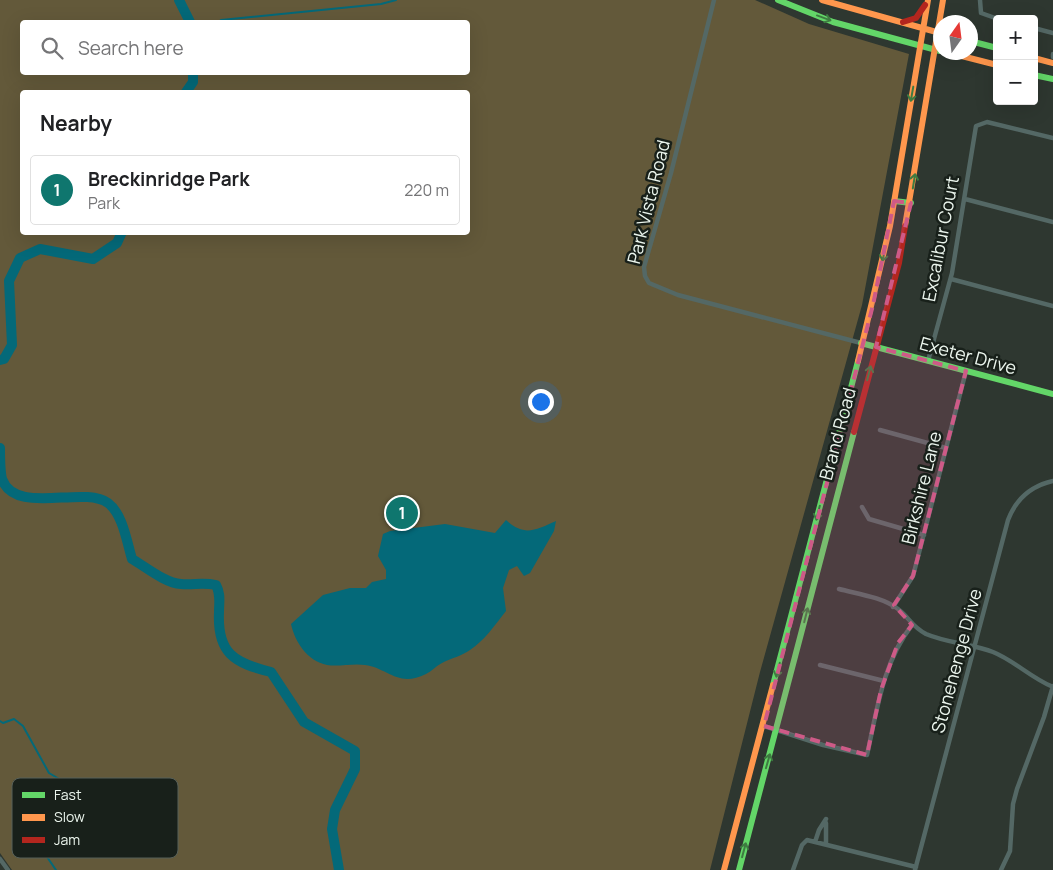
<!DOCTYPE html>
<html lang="en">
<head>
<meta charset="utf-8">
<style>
  body { margin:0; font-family:Manrope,sans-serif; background:#f6f6f6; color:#202124 }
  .controls { position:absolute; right:15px; top:15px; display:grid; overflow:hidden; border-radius:5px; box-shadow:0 5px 20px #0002 }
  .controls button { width:45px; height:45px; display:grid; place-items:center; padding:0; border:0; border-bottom:1px solid #e0e0e0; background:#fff; color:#202124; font:25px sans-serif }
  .compass { position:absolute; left:933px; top:15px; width:45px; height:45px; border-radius:50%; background:#fff; box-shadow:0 5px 20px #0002; rotate:14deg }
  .you { position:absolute; left:540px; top:401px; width:18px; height:18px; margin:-12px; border:4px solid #fff; border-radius:50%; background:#1a73e8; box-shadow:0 0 0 8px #1a73e833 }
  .badge { display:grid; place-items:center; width:32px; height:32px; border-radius:50%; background:#0f766e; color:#fff; font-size:16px; font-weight:700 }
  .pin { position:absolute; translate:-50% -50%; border:2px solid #fff; box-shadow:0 1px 5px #0006 }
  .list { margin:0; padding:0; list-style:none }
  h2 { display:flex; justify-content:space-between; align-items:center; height:65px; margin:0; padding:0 20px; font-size:21px }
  h2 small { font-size:16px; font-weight:400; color:#757577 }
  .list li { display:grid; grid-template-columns:32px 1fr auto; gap:15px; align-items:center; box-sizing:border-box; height:70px; margin:0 10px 10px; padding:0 10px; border:1px solid #e0e0e0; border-radius:5px }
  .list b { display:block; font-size:19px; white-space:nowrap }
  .list p { margin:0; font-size:16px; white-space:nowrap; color:#757577 }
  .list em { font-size:16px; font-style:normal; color:#757577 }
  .icon { flex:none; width:28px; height:28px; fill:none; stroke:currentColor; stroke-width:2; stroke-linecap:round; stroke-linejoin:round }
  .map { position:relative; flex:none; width:1053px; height:870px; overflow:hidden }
  .search { position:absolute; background:#fff; box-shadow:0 5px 20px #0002; left:20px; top:20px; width:450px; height:55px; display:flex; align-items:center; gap:12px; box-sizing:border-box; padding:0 18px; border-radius:5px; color:#757577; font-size:19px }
  .panel { position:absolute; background:#fff; box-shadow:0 5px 20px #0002; left:20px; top:90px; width:450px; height:145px; border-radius:5px }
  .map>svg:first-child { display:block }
  .green { fill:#63593a; fill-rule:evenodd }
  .water { fill:#046979 }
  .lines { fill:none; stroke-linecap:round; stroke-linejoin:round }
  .stream { stroke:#046979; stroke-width:2 }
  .river { stroke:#046979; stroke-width:10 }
  .street { stroke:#546865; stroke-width:4.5 }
  .fast { stroke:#63d668; stroke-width:6 }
  .slow { stroke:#ff974d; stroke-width:6 }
  .jam { stroke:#b3261e; stroke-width:6 }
  .oneway { stroke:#3e7b41 }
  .marked { fill:#ce5a87; fill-opacity:0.2; stroke:#ce5a87; stroke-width:4; stroke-dasharray:10 6; stroke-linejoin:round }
  .labels { text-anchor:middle; stroke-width:5; stroke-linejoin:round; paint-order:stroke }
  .street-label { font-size:18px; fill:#ebf5ed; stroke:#18201a }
  .key { fill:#18201a; stroke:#576059; stroke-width:1 }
  .key-label { font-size:14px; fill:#ebf5ed }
</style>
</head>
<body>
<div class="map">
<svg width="1053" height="870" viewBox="0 0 1053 870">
  <rect width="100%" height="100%" fill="#2e3730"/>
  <!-- green -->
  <path class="green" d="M0,0h755l54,24 100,30 -47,251 -102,367 -50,198h-698l-12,-17zM22,22h446v50h-446zM22,92h446v140h-446z"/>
  <!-- water -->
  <path class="water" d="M506,520c18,17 30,10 50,1l-2,10 -24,42 -6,3 -7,-10 -8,4 -6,18 3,23c-11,14 -22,30 -36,39 -8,6 -19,8 -28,13 -6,3 -10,8 -16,11 -28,14 -38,-6 -61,-9 -12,-2 -26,2 -38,0 -20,-4 -32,-23 -36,-41l32,-29 27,-7h16l6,-6 14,-3v-9l-8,-14 5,-22 7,-3 55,-7 50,9z"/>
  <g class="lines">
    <!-- stream -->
    <path class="stream" d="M219,22l2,-2 160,-16 15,-4
      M0,721l3,2 11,-4 9,7 26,47 34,20 9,31 -15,14 -29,-3 -3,19 11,16"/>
    <!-- river -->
    <path class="river" d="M179,0l11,22
      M186,92l7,-10v-10
      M0,360l4,-1 8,-14 -3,-64 11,-23 20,-9 53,10 24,-16 5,-11
      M0,448c0,9 0,23 2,31 13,37 81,6 106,24 15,11 19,40 24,56 14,8 33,24 49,25 13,1 22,-2 35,1 5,9 3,17 3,27 -2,41 15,51 52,60l33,50 51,29v18l-20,41 -3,19 7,41"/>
    <!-- street -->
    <path class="street" d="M714,0l-43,173 -27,94 1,9 4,7 29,12 183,48
      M980,0l1,13 17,6
      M1034,28l19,5
      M1053,54v3
      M965,199l88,23
      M951,279l102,27
      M928,361l24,-88 24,-147 11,-4 66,16
      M880,430l66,18
      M862,507l7,12 55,16
      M839,589c19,5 43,8 59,20 11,8 13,17 28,25 21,9 46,10 67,18 22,9 38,26 60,35
      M893,607l20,-31 53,-205
      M820,665l64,16
      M764,726l59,19 44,10c10,-45 16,-93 45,-130
      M815,842l4,-12 7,-11
      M826,844v-21
      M0,859l8,11
      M793,870l9,-25 5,-5 109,27
      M915,870l93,-350c8,-21 23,-34 45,-39
      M1001,870l9,-19 3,-47 4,-15 27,-72 9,-31"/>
    <!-- fast -->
    <path class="fast" d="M778,0l55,22 107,29
      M970,41l27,7
      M1034,75l19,4
      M894,201l17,2
      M861,343l192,51
      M773,685l85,-324
      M739,870l115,-438"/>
    <!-- slow -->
    <path class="slow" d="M822,0l118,33
      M946,52l51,13
      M1034,58l19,5
      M905,226l38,-226
      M858,361l32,-135 38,-226
      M724,870l49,-185"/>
    <!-- jam -->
    <path class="jam" d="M903,22l13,-4 9,-13
      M854,432l45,-169 6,-37"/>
  </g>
  <!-- one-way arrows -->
  <defs><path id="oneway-shaft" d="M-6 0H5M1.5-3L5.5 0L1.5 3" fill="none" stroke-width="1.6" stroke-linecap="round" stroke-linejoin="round" transform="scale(1.25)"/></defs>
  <g class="oneway">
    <use href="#oneway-shaft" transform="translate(824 18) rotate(20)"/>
    <use href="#oneway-shaft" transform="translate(912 94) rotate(100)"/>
    <use href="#oneway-shaft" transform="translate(914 181) rotate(-81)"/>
    <use href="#oneway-shaft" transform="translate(884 254) rotate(102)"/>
    <use href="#oneway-shaft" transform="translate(869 373) rotate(-76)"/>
    <use href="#oneway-shaft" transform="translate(818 513) rotate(104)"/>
    <use href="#oneway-shaft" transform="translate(806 615) rotate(-76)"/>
    <use href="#oneway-shaft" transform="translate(778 670) rotate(104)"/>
    <use href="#oneway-shaft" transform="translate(768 761) rotate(-74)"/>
    <use href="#oneway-shaft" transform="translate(744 850) rotate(-75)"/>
  </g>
  <!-- marked area -->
  <path class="marked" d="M894,201l17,2 -35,144 90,24 -53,205 -19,29 18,20 -14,18 -17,47 -14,65 -103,-29 109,-421z"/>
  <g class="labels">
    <!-- street labels -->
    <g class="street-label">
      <text transform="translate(649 202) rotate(-76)" y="6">Park Vista Road</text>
      <text transform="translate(941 239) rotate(-79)" y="6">Excalibur Court</text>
      <text transform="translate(968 356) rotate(15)" y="6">Exeter Drive</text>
      <text transform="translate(838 434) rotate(-75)" y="6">Brand Road</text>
      <text transform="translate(922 488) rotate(-76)" y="6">Birkshire Lane</text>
      <text transform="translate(957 661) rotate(-75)" y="6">Stonehenge Drive</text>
    </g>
  </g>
  <!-- legend -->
  <rect x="12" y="778" width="166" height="80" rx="8" class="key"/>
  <rect x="22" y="792" width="23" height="6" fill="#63d668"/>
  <rect x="22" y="814" width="23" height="7" fill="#ff974d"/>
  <rect x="22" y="837" width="23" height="6" fill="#b3261e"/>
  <g class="key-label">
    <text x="54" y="800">Fast</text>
    <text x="54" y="822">Slow</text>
    <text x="54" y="845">Jam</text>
  </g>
</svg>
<div class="controls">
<button>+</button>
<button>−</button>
</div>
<svg class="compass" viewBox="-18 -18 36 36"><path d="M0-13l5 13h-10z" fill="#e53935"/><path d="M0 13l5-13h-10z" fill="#757577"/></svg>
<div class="you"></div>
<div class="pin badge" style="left:402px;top:513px">1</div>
<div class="search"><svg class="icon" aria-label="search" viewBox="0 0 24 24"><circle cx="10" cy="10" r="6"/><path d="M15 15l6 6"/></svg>Search here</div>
<section class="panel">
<h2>Nearby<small></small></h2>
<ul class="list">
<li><span class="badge">1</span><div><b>Breckinridge Park</b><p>Park</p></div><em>220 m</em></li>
</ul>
</section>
</div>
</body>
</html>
